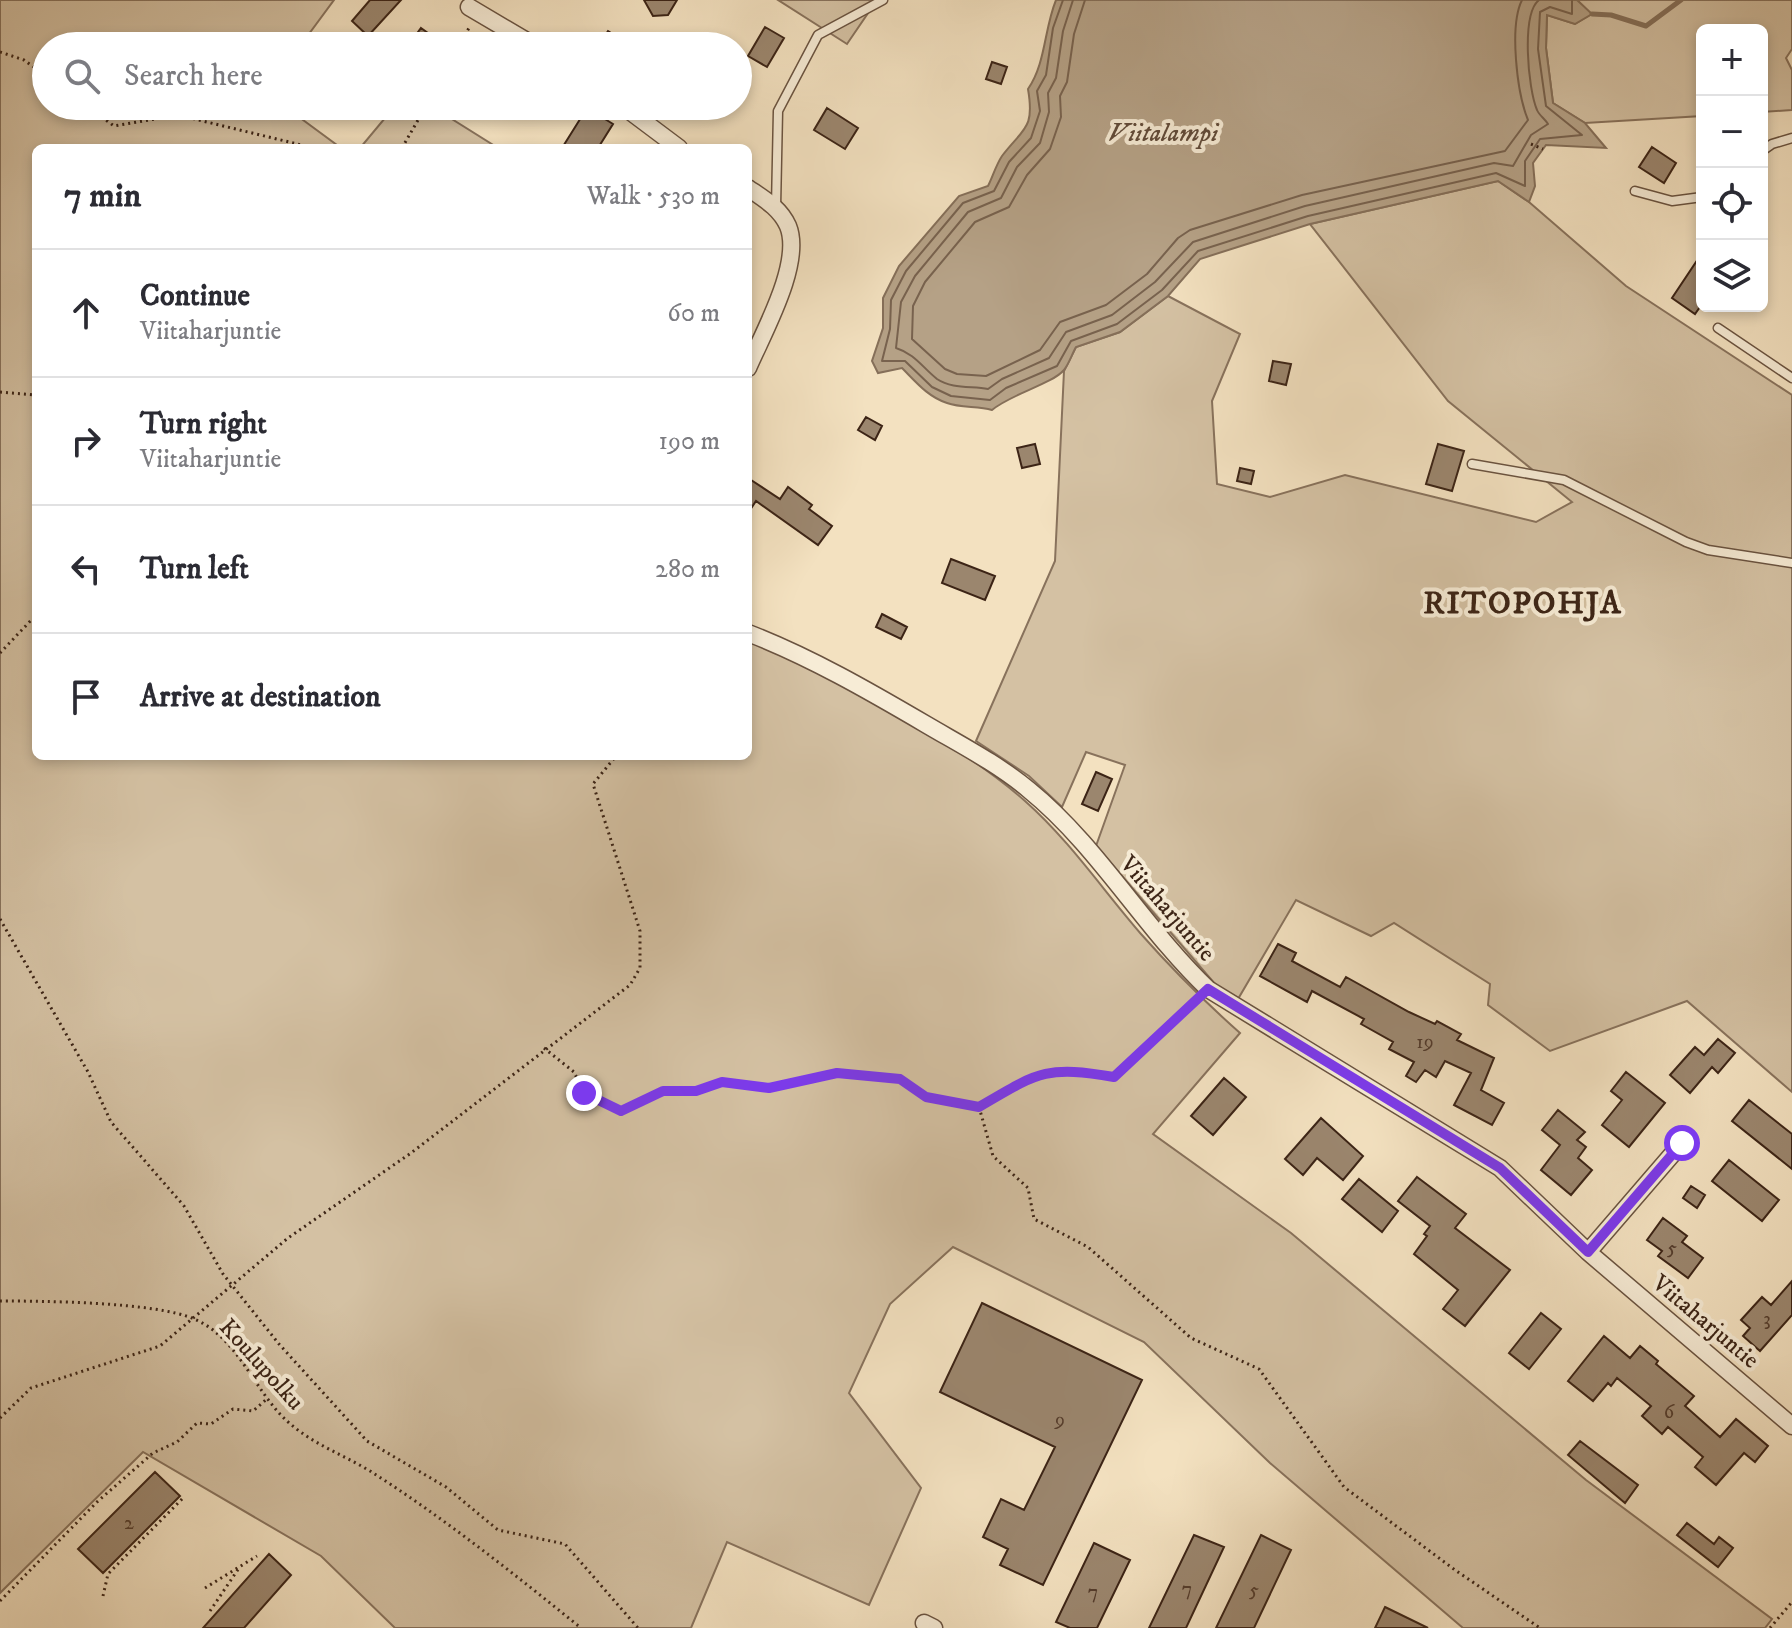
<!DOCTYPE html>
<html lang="en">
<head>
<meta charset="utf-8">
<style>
  body { margin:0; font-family:"IM FELL DW Pica",serif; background:#f7f7f7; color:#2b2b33 }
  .controls { position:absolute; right:24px; top:24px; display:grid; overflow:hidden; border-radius:12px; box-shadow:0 4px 12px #0003 }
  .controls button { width:72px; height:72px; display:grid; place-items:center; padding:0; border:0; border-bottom:2px solid #e1e1e2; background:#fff; color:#2b2b33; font:40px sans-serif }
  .stop { position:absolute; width:24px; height:24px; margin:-18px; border:6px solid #7c3aed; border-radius:50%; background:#fff }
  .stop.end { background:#7c3aed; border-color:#fff; box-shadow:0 2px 8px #0008 }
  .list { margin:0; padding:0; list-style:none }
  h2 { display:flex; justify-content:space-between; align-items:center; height:104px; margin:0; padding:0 32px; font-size:34px }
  h2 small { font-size:26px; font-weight:400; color:#7c7c81 }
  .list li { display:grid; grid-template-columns:52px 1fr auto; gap:24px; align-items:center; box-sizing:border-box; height:128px; padding:0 32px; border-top:2px solid #e1e1e2 }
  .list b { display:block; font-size:30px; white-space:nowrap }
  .list p { margin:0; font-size:26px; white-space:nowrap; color:#7c7c81 }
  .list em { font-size:26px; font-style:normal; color:#7c7c81 }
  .icon { flex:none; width:44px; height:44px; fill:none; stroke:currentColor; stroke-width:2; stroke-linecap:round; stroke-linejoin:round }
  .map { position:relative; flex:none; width:1792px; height:1628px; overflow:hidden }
  .search { position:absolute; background:#fff; box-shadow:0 4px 12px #0003; left:32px; top:32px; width:720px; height:88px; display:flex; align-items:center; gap:20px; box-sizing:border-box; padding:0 28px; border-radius:44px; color:#7c7c81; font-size:30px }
  .panel { position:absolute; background:#fff; box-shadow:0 4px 12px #0003; left:32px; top:144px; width:720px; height:616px; border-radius:12px }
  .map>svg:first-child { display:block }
  .green { fill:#d4c1a3; stroke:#88725c; stroke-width:2 }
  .water { fill:#b5a186; stroke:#856f59; stroke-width:2 }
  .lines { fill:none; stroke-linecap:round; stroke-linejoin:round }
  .shore { stroke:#78624e; stroke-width:2 }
  .stream { stroke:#856f59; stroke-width:5 }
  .building { fill:#9b866e; stroke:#3c2416; stroke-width:2 }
  .lane-casing { stroke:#6a5340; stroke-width:11 }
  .street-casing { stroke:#6a5340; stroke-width:19 }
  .path { stroke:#3c2416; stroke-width:3; stroke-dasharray:2 4; stroke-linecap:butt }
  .lane { stroke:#f7ecd6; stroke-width:8 }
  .street { stroke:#f7ecd6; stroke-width:16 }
  .route { stroke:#7c3aed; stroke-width:10 }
  .labels { text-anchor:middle; stroke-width:8; stroke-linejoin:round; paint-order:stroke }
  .number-label { font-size:20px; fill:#543c2c }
  .street-label { font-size:24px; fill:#3c2416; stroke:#f7ecd6 }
  .water-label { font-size:26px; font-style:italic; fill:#604a38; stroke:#f7ecd6 }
  .district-label { font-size:32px; font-weight:bold; letter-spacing:2px; fill:#3c2416; stroke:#f7ecd6 }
</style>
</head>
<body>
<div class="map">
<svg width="1792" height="1628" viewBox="0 0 1792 1628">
  <rect width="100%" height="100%" fill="#f3e1c0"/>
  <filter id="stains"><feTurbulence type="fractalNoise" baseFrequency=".0025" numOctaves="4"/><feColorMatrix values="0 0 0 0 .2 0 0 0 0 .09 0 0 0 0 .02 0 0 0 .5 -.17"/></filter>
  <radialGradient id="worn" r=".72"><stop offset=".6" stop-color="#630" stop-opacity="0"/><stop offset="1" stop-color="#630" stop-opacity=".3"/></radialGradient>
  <!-- green -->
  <path class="green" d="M0,0h334l-34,46h-254v60h238l57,42h-305v608h712v-118c88,45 204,98 277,163 45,40 77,88 116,133 31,35 64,68 99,99l-87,101 138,99 295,247 186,139 -7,9h-302l-193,-165 -126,-121 -191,-95 -63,57 -41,89 72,95 -52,117 -142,-63 -36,86h-296l-74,-72 -178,-104 -143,141z
    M778,0h99l-30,44z
    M1577,0h215v49l-6,9 6,12v40l-30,2v-82h-60v86l-117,7 -32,-20 -7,-55 1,-33 28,9 16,-10z
    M395,106h36l67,42h-138z
    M1498,181l31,21 97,84 166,109v697l-105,-91 -137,50 -62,-46 2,-21 -96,-61 -23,13 -75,-36 -58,99 -23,-15 -119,-138 29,-81 -39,-13 -24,55 -33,-31 -53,-35 79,-180 9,-190 12,-24 44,-15 48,-36 72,38 -28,67 5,83 53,13 75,-22 191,47 36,-20 -124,-101 -138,-177z"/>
  <!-- water -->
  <path class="water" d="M1056,0h521l15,14 -17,10 -28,-9 -1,33 7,55 32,20 21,25 -60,-3 -13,18 2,23 -6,16 -31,-21 -188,43 -110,35 -32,37 -48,36 -44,15c-4,7 -7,17 -12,23 -12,14 -53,24 -72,40 -15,-4 -31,-2 -45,-7 -19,-6 -31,-21 -45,-35l-24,5 -6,-12 11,-33v-30l16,-32 60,-70 29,-10c5,-10 8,-21 14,-30 21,-28 33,-26 26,-67 18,-26 16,-60 28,-89z"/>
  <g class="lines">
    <!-- shore -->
    <path class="shore" d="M1063,0l-10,28 -7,47 -9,16 3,20 -9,27 -22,24 -15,29 -31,12 -57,68 -15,29 -1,29 -8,32h23l27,26 19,9 39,4 16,-12 51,-22 14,-25 46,-17 45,-34 36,-39 110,-35 188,-43 29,13v-25l15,-22 42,-4 -36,-29 -8,-57 2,-37 10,-5 22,7v-14
      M1073,0l-10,31 -7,47 -8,15 1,19 -9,31 -23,24 -16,31 -33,14 -53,64 -14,26 -5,46c19,6 26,19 41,31 15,10 34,7 51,10l14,-10 47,-21 17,-26 46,-17 43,-33 38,-40 112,-36 189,-43 19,3 18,-31 17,-11c-3,-5 -9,-9 -11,-14 -9,-21 -16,-96 2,-110
      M1085,0l-11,34 -7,48 -7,14 1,21 -11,32 -23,26 -18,32 -34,15 -50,60 -12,24 -1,33 33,30 12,5 29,2 54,-26 20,-28 46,-17 41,-31 31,-36 12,-8 112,-35 203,-44 23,-31c-11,-27 -19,-94 -6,-120"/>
    <!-- stream -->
    <path class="stream" d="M1592,14l19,1 35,11 35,-26"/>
  </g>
  <!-- building -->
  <path class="building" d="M370,0h31l-33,36 -16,-15z
    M644,0h33l-9,15 -15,1z
    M765,27l19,11 -17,29 -19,-11z
    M421,28l25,18h-38z
    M608,31l24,15h-34z
    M992,62l15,5 -6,17 -15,-5z
    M587,108l26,16 -15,24h-36z
    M827,108l31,20 -13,21 -31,-19z
    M1652,147l24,16 -12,20 -25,-16z
    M1702,253v51l-7,10 -23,-16z
    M1273,361l18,3 -5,21 -17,-4z
    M866,417l16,9 -7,14 -17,-10z
    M1035,444l5,20 -18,4 -5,-20z
    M1438,444l26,7 -12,40 -26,-7z
    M1240,468l14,3 -3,13 -14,-3z
    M748,478l32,21 8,-12 24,18 -3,4 23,17 -14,19 -62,-44 -8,12z
    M951,559l44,17 -10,24 -43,-17z
    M882,614l25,13 -6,12 -25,-12z
    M1096,772l16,7 -14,32 -16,-7z
    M1278,944l18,9 -4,8 48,26 6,-10 63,35 26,12 2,-3 24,13 -4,6 37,18 -13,32 23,13 -12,22 -38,-20 17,-32 -26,-12 -9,16 -11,-7 -9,12 -10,-6 8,-14 -25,-13 4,-7 -32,-18 3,-5 -52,-28 -5,11 -47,-26z
    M1718,1039l17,14 -17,20 -6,-6 -22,26 -20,-18 25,-28 9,8z
    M1626,1072l39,31 -36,44 -27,-22 20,-25 -11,-9z
    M1224,1078l22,19 -33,38 -22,-19z
    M1749,1100l43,34v35l-60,-48z
    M1558,1110l27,22 -8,8 9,7 -8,11 14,12 -21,25 -30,-25 19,-25 -18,-15z
    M1321,1118l42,38 -20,24 -26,-22 -14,17 -18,-16z
    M1729,1160l50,40 -17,21 -50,-40z
    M1417,1177l49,37 -11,14 55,42 -45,56 -22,-17 15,-19 -44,-36 13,-18 -3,-2 6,-8 -32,-25z
    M1359,1179l39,32 -16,21 -40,-33z
    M1691,1186l14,9 -8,13 -14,-10z
    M1663,1218l24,18 -5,6 21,16 -15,20 -30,-22 4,-5 -15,-11z
    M1792,1281v34l-32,36 -17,-15 7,-8 -9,-8 21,-23 9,8z
    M982,1303l160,77 -99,205 -43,-20 8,-16 -25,-12 18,-38 23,11 31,-63 -115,-55z
    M1541,1313l20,16 -32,40 -20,-16z
    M1604,1336l26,22 10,-12 18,15 -2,3 38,32 -9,10 35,31 16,-18 32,27 -13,16 -11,-9 -28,32 -21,-18 8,-10 -35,-30 -6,7 -20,-18 9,-10 -34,-28 -6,8 -3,-3 -15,18 -25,-20z
    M1580,1441l58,44 -13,18 -57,-48z
    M155,1472l25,24 -77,77 -25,-24z
    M1687,1523l27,21 5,-7 14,11 -15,19 -41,-32z
    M1194,1535l30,12 -38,81h-37z
    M1261,1535l30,15 -37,78h-38z
    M1094,1543l36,17 -33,68h-27l-14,-6z
    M269,1554l22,21 -47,53h-41z
    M1385,1607l43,21h-53z"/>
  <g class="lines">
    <defs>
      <path id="lane" d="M1762,151l10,-7 20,-6
        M1635,191l37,10 30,-4
        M776,207l2,-96 40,-76 65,-35
        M1718,328l74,50
        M1472,464l92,16 122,62 22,8 84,13"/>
      <path id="street" d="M469,7l66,39
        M623,106l56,42
        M748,188c16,11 32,20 40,38 15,37 -25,107 -40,142
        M748,633c62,24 121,58 179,92 34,20 71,39 102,65 69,56 115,138 179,199l292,179 88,84 204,174
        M1588,1252l94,-109
        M924,1623l10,5"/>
    </defs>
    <!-- lane casing -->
    <use href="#lane" class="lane-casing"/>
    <!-- street casing -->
    <use href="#street" class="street-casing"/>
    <!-- path -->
    <path class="path" d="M459,46l11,-20
      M0,52l24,8 22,16
      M87,106l27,20 64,-11 136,33
      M1531,144l12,5
      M402,148l24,-42
      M0,392l36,3
      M0,653l36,-38
      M0,919l88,153 23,50 73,84 39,68 56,70 88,97 79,46 52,43 67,14 73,84
      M544,1048l30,24 10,21 37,18 42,-20h33l26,-9 47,6 68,-15 63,6 26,18 53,10c58,-34 66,-42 135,-30l82,-76
      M979,1107l14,49 35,32 6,31 54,28 103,91 68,31 85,118 111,83 85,58
      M0,1301c45,0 156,1 194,18 44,18 60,72 93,102 25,23 55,33 83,50 74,47 143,102 211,157
      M0,1418l31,-30 129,-42 128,-108 123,-85 219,-168 10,-17v-37l-47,-147 23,-28
      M205,1588l52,-32
      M103,1596l5,-22 76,-77
      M0,1601l97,-99 56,-49 24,-11 20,-19 14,1 22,-15 20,2 15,-13
      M210,1611l29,-43
      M1770,1628l22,-26"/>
    <!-- lane -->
    <use href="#lane" class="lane"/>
    <!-- street -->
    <use href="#street" class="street"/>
  </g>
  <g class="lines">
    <!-- route -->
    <path class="route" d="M584,1093l37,18 42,-20h33l26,-9 47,6 68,-15 63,6 26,18 53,10c58,-34 66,-42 135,-30l94,-88 292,179 88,84 94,-109"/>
  </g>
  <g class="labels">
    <!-- number labels -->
    <g class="number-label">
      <text x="1425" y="1048">19</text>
      <text x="1672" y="1254">5</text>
      <text x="1767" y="1325">3</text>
      <text x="1669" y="1418">6</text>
      <text x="1060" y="1426">9</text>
      <text x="129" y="1529">2</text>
      <text x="1187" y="1595">7</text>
      <text x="1254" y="1596">5</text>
      <text x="1093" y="1598">7</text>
    </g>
    <!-- street labels -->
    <g class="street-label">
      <text transform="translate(1168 908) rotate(49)" y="8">Viitaharjuntie</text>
      <text transform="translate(1706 1321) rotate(40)" y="8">Viitaharjuntie</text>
      <text transform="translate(262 1364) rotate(48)" y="8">Koulupolku</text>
    </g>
    <!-- water labels -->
    <g class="water-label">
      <text x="1163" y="141">Viitalampi</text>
    </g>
    <!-- district labels -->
    <g class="district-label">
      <text x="1523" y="613">RITOPOHJA</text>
    </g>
  </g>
  <rect width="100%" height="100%" filter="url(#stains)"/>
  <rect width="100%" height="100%" fill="url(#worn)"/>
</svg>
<div class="controls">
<button>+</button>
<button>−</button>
<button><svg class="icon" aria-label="locate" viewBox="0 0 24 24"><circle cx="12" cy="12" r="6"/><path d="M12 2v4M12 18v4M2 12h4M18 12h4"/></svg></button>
<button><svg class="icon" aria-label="layers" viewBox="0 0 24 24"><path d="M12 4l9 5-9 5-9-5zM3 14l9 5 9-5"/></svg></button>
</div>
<div class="stop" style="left:1682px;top:1143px"></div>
<div class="stop end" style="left:584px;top:1093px"></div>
<div class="search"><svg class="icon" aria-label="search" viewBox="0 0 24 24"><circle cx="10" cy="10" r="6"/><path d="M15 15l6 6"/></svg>Search here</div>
<section class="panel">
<h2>7 min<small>Walk · 530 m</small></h2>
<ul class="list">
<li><svg class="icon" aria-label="ahead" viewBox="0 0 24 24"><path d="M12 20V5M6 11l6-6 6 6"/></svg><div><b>Continue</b><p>Viitaharjuntie</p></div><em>60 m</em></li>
<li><svg class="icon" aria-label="right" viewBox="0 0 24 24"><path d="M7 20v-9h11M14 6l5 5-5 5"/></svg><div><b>Turn right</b><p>Viitaharjuntie</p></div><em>190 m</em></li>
<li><svg class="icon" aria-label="left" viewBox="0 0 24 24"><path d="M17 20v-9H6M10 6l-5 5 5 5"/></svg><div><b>Turn left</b></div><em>280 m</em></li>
<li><svg class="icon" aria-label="arrive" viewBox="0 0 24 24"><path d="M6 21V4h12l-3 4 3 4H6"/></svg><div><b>Arrive at destination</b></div></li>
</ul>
</section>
</div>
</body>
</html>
